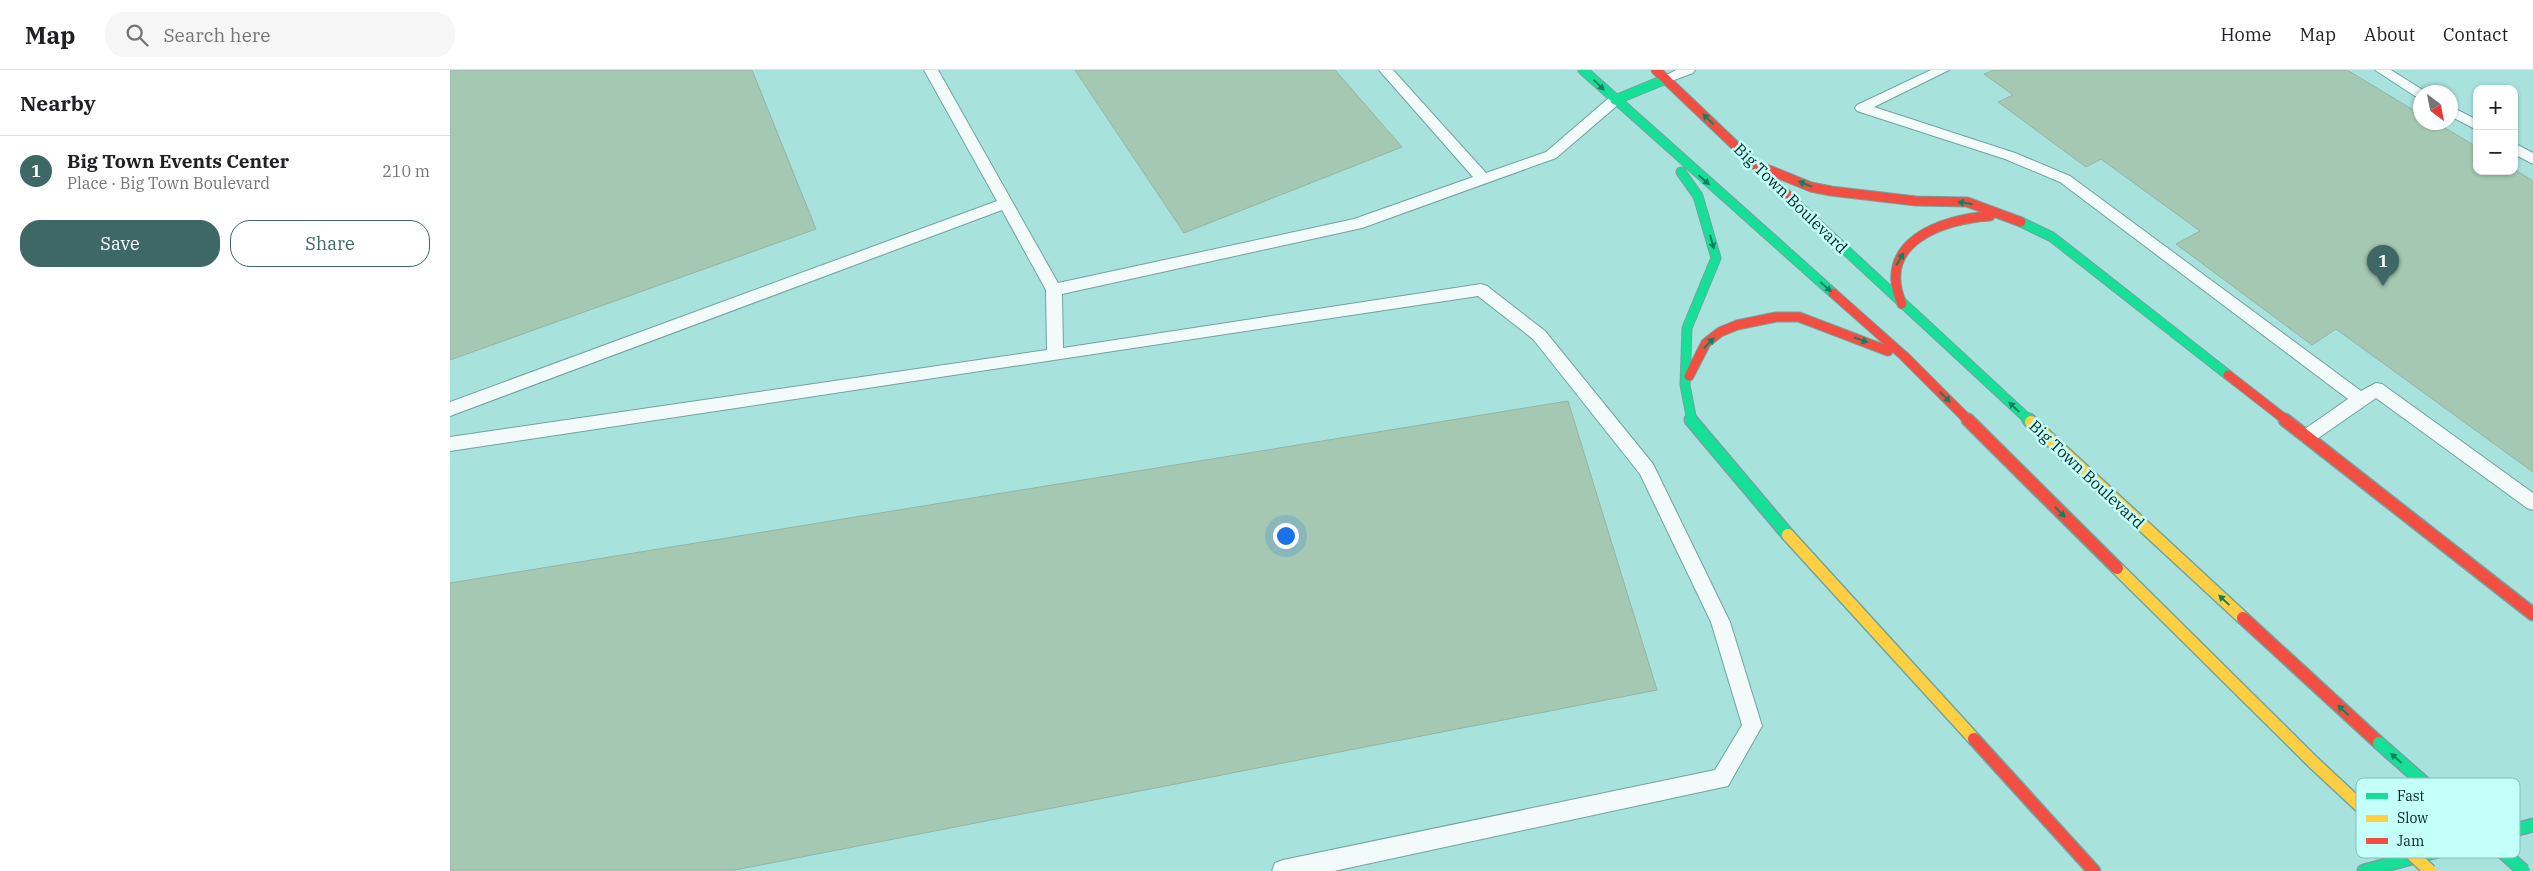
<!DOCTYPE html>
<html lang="en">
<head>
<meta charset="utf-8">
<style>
  body { margin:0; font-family:"IBM Plex Serif",serif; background:#f6f6f6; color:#202124 }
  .controls { position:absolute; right:15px; top:15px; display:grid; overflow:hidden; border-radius:10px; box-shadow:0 1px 4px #0004 }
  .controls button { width:45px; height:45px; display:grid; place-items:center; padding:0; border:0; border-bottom:1px solid #e0e0e0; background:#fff; color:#202124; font:25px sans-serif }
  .compass { position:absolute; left:1963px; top:15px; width:45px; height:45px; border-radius:50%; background:#fff; box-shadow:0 1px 4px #0004; rotate:148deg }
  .you { position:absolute; left:835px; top:465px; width:18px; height:18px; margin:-12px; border:4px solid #fff; border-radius:50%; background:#1a73e8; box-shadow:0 0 0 8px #1a73e833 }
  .badge { display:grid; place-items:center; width:32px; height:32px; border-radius:50%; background:#3d6865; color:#fff; font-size:16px; font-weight:700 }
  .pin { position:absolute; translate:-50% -41px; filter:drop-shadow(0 1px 2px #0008) }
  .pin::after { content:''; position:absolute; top:26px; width:18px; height:15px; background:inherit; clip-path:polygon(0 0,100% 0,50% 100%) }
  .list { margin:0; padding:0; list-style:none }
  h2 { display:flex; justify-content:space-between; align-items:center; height:65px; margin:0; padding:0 20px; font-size:21px }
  h2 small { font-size:16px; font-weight:400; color:#757577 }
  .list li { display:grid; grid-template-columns:32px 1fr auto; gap:15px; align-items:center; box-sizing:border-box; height:70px; padding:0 20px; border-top:1px solid #e0e0e0 }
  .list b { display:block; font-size:19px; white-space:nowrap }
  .list p { margin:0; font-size:16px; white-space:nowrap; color:#757577 }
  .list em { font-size:16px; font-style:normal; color:#757577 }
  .actions { display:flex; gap:10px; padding:15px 20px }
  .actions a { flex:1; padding:11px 0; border:1px solid #3d6865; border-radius:20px; text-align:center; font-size:18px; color:#3d6865 }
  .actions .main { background:#3d6865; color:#fff }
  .icon { flex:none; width:28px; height:28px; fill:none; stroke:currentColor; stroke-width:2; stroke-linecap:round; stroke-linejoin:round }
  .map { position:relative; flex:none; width:2083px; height:801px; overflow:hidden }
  header { display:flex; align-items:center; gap:30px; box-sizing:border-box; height:70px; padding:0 25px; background:#fff; border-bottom:1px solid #e0e0e0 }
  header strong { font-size:24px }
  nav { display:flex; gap:28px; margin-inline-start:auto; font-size:18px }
  .search { width:350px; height:45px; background:#f6f6f6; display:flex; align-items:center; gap:12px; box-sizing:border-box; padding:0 18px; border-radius:20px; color:#757577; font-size:19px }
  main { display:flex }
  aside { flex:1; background:#fff }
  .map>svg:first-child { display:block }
  .building { fill:#a5c8b2; stroke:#94b4a5 }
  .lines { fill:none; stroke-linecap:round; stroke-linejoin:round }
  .lane-casing { stroke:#71a39f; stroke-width:2 }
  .fast-far1-casing { stroke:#71a39f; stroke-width:11 }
  .fast-casing { stroke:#71a39f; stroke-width:15 }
  .slow-casing { stroke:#71a39f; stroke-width:15 }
  .jam-far1-casing { stroke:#71a39f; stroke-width:11 }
  .jam-casing { stroke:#71a39f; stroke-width:15 }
  .lane { fill:#f2fbfa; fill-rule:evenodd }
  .fast-far1 { stroke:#16e098; stroke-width:9 }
  .fast { stroke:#16e098; stroke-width:12 }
  .slow { stroke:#ffcf43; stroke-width:12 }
  .jam-far1 { stroke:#f24e42; stroke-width:9 }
  .jam { stroke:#f24e42; stroke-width:12 }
  .fast-bridge-casing { stroke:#71a39f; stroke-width:15; stroke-linecap:butt }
  .slow-bridge-casing { stroke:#71a39f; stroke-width:15; stroke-linecap:butt }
  .fast-bridge { stroke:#16e098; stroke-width:12 }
  .slow-bridge { stroke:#ffcf43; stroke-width:12 }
  .oneway { fill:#0c845e }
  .labels { text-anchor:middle; stroke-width:5; stroke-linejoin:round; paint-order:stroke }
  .street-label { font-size:16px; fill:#032724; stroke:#c4fff9 }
  .key { fill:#c4fff9; stroke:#8abeb9; stroke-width:1 }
  .key-label { font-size:14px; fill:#032724 }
</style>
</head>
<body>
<header>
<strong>Map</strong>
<div class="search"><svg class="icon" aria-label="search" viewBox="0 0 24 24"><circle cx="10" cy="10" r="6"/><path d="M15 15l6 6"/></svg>Search here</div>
<nav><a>Home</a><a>Map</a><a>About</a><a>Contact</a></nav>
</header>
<main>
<aside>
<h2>Nearby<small></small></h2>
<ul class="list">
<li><span class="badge">1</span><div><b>Big Town Events Center</b><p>Place · Big Town Boulevard</p></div><em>210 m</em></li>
</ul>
<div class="actions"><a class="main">Save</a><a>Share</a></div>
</aside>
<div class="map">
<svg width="2083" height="801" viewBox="0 0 2083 801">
  <rect width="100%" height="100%" fill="#a8e2dd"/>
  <!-- building -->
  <path class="building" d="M0,0h302l64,159 -366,131z
    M625,0h260l67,77 -218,86z
    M1544,0h353l73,44v8h15l42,25v24l37,-2 19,12v291l-197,-143 -24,16 -136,-101 24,-13 -99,-72 -15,8 -88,-65 15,-7 -29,-21z
    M1118,331l89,289 -927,181h-280v-288z"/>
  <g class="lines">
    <defs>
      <path id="lane" d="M474,0h14l120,213 296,-64 119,-42 -94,-107h14l93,103 60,-21 64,-55h10l2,3 -2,3 -64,55 -194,70 -300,66 1,54 418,-64 6,2 58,45 108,133 77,158 32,104 -34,60 -394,85h-62l3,-8 8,-3 432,-90 27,-45 -31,-103 -71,-148 -107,-135 -55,-43 -1028,155v-14l597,-87 -1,-60 -44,-80 -552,206v-14l547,-201z
        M1226,0h19l-2,3 -27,10 -7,-4z
        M1481,0h18l-75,37 141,46 55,23 291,215 15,-8 6,1 151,109v17l-6,-2 -151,-110 -62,43 -6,2 -6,-2 -3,-5 3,-5 46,-32 -288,-217 -55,-23 -148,-48 -2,-3 2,-3z
        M1925,0h16l35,22h-6v5l-5,-1z
        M2000,36l27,14v10l-27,-14z
        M2064,73l19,10v11l-19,-10z"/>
      <path id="fast-far1" d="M1133,0l250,223
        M1165,30l51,-21
        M1231,102l17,24 18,62 -29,70 -2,57 7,36
        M1571,152l31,15 176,138
        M1375,161l205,190"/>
      <path id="fast" d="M1241,350l97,115
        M1579,350l2,2
        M1914,801l169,-46"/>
      <path id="slow" d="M1581,352l212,196
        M1338,465l186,204
        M1667,498l197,195"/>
      <path id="jam-far1" d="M1206,0l169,161
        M1319,100l42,17 20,4 85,10 51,1 54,20
        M1383,223l71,63 65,65
        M1452,234c-27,-61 39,-85 88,-88
        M1778,305l59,46
        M1239,306l17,-33 14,-11 17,-7 39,-8h23l89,34"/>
      <path id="jam" d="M1518,350l149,148
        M1835,350l248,194
        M1793,548l136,125
        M1524,669l120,132"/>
    </defs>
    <!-- lane casing -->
    <use href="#lane" class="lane-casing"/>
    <!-- fast-far1 casing -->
    <use href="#fast-far1" class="fast-far1-casing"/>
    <!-- fast casing -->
    <use href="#fast" class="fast-casing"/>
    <!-- slow casing -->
    <use href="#slow" class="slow-casing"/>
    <!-- jam-far1 casing -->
    <use href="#jam-far1" class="jam-far1-casing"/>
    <!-- jam casing -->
    <use href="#jam" class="jam-casing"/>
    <!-- lane -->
    <use href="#lane" class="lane"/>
    <!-- fast-far1 -->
    <use href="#fast-far1" class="fast-far1"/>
    <!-- fast -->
    <use href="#fast" class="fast"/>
    <!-- slow -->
    <use href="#slow" class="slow"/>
    <!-- jam-far1 -->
    <use href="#jam-far1" class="jam-far1"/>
    <!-- jam -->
    <use href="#jam" class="jam"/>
    <defs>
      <path id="fast-bridge" d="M1929,673l145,128"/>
      <path id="slow-bridge" d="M1864,693l116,108"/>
    </defs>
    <!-- fast-bridge casing -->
    <use href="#fast-bridge" class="fast-bridge-casing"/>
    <!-- slow-bridge casing -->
    <use href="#slow-bridge" class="slow-bridge-casing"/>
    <!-- fast-bridge -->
    <use href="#fast-bridge" class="fast-bridge"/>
    <!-- slow-bridge -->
    <use href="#slow-bridge" class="slow-bridge"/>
  </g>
  <!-- one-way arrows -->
  <defs><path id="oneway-solid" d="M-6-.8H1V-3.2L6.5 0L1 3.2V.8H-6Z" transform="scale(1.25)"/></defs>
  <g class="oneway">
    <use href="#oneway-solid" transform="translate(1149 15) rotate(44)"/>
    <use href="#oneway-solid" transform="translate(1258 49) rotate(-136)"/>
    <use href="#oneway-solid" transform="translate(1254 110) rotate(41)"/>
    <use href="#oneway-solid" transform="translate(1355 114) rotate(-159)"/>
    <use href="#oneway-solid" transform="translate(1515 133) rotate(-171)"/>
    <use href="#oneway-solid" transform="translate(1262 172) rotate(74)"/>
    <use href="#oneway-solid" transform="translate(1450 189) rotate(-60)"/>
    <use href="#oneway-solid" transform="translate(1376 217) rotate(41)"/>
    <use href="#oneway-solid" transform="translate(1411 270) rotate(20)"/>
    <use href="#oneway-solid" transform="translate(1259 273) rotate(-46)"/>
    <use href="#oneway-solid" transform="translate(1495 327) rotate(45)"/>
    <use href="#oneway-solid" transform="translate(1564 337) rotate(-137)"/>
    <use href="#oneway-solid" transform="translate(1610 442) rotate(45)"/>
    <use href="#oneway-solid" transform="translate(1774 530) rotate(-137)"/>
    <use href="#oneway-solid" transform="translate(1893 640) rotate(-137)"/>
    <use href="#oneway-solid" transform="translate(1946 688) rotate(-139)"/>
  </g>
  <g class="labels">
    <!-- street labels -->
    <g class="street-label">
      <text transform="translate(1341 128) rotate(44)" y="6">Big Town Boulevard</text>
      <text transform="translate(1637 404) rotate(43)" y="6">Big Town Boulevard</text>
    </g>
  </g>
  <!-- legend -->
  <rect x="1906" y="708" width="164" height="80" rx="8" class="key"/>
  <rect x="1916" y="723" width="22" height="6" fill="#16e098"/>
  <rect x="1916" y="745" width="22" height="7" fill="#ffcf43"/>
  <rect x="1916" y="768" width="22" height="6" fill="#f24e42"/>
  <g class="key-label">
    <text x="1947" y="731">Fast</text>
    <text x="1947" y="753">Slow</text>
    <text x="1947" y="776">Jam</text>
  </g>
</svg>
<div class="controls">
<button>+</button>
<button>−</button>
</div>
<svg class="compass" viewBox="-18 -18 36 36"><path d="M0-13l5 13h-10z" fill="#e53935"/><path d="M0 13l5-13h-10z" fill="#757577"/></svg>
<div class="you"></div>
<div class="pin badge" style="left:1933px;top:216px">1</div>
</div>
</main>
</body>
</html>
